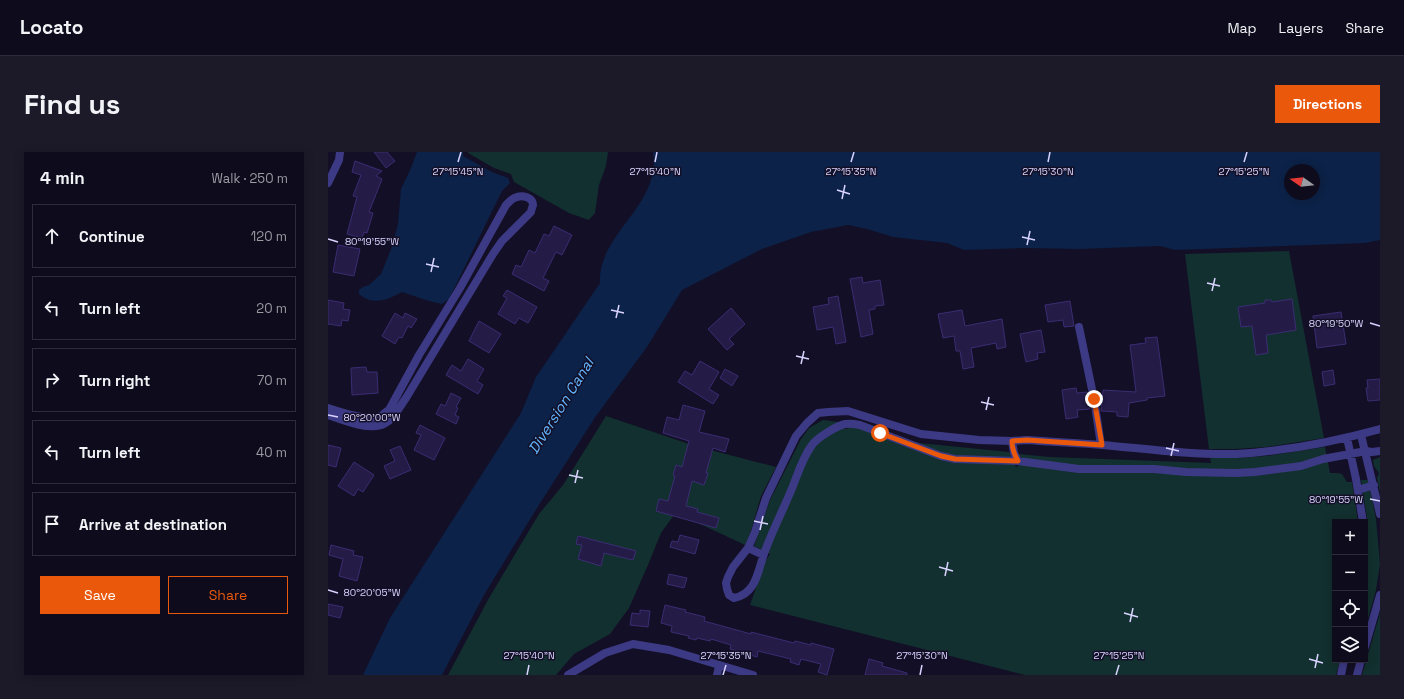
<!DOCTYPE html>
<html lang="en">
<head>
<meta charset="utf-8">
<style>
  body { margin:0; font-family:"Space Grotesk",sans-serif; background:#1c1929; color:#f1f3f6 }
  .controls { position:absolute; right:12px; bottom:12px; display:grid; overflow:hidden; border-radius:0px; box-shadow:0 2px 10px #0003 }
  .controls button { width:36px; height:36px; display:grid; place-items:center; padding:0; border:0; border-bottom:1px solid #2e2b3b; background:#0e0b1c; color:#f1f3f6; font:20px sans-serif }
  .compass { position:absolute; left:956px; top:12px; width:36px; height:36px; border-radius:50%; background:#0e0b1c; box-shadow:0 2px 10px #0003; rotate:284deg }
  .stop { position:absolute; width:12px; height:12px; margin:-9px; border:3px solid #ea580c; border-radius:50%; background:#fff }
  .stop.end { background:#ea580c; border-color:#fff; box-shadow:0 1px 4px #0008 }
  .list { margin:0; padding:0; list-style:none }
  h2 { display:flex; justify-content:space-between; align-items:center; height:52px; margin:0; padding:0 16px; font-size:17px }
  h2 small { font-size:13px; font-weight:400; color:#9b9ba3 }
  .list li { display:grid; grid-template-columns:26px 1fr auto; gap:12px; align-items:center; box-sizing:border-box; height:64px; margin:0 8px 8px; padding:0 8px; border:1px solid #2e2b3b; border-radius:0px }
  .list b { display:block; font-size:15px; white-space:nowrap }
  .list em { font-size:13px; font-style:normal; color:#9b9ba3 }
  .actions { display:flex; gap:8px; padding:12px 16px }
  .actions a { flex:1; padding:9px 0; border:1px solid #ea580c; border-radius:0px; text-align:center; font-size:14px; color:#ea580c }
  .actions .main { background:#ea580c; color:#fff }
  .icon { flex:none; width:22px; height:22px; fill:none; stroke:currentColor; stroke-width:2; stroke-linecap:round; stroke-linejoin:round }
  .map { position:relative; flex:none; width:1052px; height:523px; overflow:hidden; border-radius:0px }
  header { display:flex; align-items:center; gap:24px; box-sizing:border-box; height:56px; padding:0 20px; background:#0e0b1c; border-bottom:1px solid #2e2b3b }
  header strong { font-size:19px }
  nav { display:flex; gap:22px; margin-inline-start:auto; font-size:14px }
  .intro { display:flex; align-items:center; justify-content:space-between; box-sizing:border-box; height:96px; padding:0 24px }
  h1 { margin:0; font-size:28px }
  .button { padding:10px 18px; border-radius:0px; background:#ea580c; color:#fff; font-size:14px; font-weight:700 }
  main { display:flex; gap:24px; padding:0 24px }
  aside { flex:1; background:#0e0b1c; border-radius:0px; box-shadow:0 2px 10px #0003 }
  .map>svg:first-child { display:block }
  .green { fill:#12302f }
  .water { fill:#0c2248; fill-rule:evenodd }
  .building { fill:#241b47; stroke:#3b2d73 }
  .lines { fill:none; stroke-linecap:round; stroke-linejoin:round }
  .minor { stroke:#3d3a85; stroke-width:8 }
  .route { stroke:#ea580c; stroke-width:5 }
  .ticks { fill:none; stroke:#d9d4ff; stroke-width:1.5 }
  .labels { text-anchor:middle; stroke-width:3; stroke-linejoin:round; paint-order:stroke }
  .water-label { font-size:15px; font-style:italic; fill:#62b6ff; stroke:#130f26 }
  .ticks-label { font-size:10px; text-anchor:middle; fill:#d9d4ff; stroke:#130f26; stroke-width:3; stroke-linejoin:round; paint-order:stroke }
</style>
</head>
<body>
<header>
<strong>Locato</strong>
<nav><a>Map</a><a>Layers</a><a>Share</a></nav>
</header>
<div class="intro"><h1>Find us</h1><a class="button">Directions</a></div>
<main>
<aside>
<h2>4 min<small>Walk · 250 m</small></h2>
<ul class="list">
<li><svg class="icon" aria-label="ahead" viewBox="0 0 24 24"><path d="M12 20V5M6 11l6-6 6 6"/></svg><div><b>Continue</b></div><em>120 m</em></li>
<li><svg class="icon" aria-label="left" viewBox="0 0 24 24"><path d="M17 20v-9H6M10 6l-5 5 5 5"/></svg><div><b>Turn left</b></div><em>20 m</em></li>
<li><svg class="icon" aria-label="right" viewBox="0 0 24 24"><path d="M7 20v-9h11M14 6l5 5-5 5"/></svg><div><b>Turn right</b></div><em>70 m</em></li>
<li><svg class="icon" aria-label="left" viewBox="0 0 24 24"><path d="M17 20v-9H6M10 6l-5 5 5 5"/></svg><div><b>Turn left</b></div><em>40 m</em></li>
<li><svg class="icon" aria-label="arrive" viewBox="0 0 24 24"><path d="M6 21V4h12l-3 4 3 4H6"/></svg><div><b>Arrive at destination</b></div></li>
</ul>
<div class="actions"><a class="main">Save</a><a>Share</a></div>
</aside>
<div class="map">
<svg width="1052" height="523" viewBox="0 0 1052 523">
  <rect width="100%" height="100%" fill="#130f26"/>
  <!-- green -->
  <path class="green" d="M140,0h140l-2,14 -7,19 -4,28 -6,7 -20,-7 -55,-31 -3,-8 -17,-6 -26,-15z
    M961,99l35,187 -58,9 -32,2h-25l-24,-195z
    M278,264l89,30 81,21 -15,29 -10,35 -6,14 -62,-29 -1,-12 -21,29 -13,32 -19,43 -19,26 -36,20 -18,21h-108l41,-77 50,-84 24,-29z
    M495,268l15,2v6l9,1 1,-4 71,18 90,9 7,15 8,-4 -5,-9 30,3 162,6 -1,-6 25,1 32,-2 58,-9 5,26h7l5,1 5,8h5l6,40h-23v138h5l-4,15h-311l-275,-70 15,-43 5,-8 -16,-8 16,-46 31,-61 8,-11z
    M1052,305v35l-3,-14 2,-5 -5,-7 -1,-6z
    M1033,328h7l8,39 4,45 -4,26 -11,40v-61l2,-12 1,-33z
    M1052,461v62h-18z"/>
  <!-- water -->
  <path class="water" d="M89,0h46v4l29,16 16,6 2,5 -8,8 -53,108 -7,5 -13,-3 -27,-9c-14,8 -30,14 -43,2v-4l4,-3 6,-2 12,-11 10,-25 7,-25 3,-35 10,-21z
    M325,0h727v88l-15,3 -190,7 -15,-4 -81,3 -53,-1 -62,2 -17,-7 -54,-6 -26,-8 -19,-4 -37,7 -49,17 -80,41 -35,57 -51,69 -59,92 -53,87 -42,80h-79l27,-57 131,-205 15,-36 64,-94c-3,-49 62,-78 53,-131zM962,18h24v24h-24z"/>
  <!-- building -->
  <path class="building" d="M46,0h13l8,9 -9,7z
    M27,9l27,10 -6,5 6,3 -13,33 4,1 -6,20 -3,-1 -2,6 -15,-4 10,-37 -4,-1 8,-21 -9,-3z
    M226,74l18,9 -10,20 -6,-3 -13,26 6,3 -5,10 -32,-17 4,-9 5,2 8,-17 6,3 9,-19 5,2z
    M10,93l22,4 -6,27 -21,-4z
    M534,125l1,6 17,-3 4,25 -9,1v3l-6,1 4,24 -12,3 -11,-58z
    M179,138l30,17 -9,16 -9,-5 -4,6 -17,-10 9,-16 -4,-2z
    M510,144l8,46 -10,2 -3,-17 -16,3 -4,-23 16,-3 -1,-6z
    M964,147l4,31 -30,5 2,18 -12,2 -4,-29 -11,1 -3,-20 27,-4v-3h6l1,2z
    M0,148l16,3 -1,6 7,1 -2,11 -6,-1 -1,6 -13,-2z
    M742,149l4,25 -10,1 -1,-7 -15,2 -3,-17z
    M403,156l14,16 -16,15 5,5 -7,6 -19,-21z
    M634,158l3,16 37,-7 4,28 -9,2 -1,-6 -25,5 3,19 -11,2 -3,-18h-4l-2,-15 -11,2 -5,-24z
    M1013,160l5,32 -29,4 -4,-32z
    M67,161l8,5 2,-5 12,6 -6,9 -3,-2 -6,12 -3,-1 -4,7 -13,-8z
    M151,169l22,13 -12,19 -20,-12z
    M713,178l4,22 -8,1 1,6 -12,3 -6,-28z
    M829,185l8,59 -18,2v2l-18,3 -1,14 -11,-1v-4l-16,-1 2,-21 33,2 -6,-47 16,-2 -1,-5z
    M140,207l16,10 -7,12 6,4 -5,9 -32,-19 6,-10 9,6z
    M372,209l19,11 -10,17 10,6 -6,9 -35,-22 7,-11 7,4z
    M38,215l1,5h10l1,21 -26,2 -1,-27z
    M397,217l13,7 -6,10 -12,-8z
    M1005,218l2,14 -11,2 -2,-14z
    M1052,227v21l-12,1 -2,-13h2l-1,-8z
    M748,236l1,5 10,-1 3,17 -13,1 1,7 -12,2 -4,-29z
    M123,241l10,5 -5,9 2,1 -3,7 4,2 -3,7 -20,-10 5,-10 4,2z
    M355,253l22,6 -6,21 30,7 -4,13 -12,-4 -7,25h2l-4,12 -12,-4 -6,25 12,3 -1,3 22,6 -3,10 -60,-17 3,-12 9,2 7,-25 -2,-1 3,-10 6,2 7,-26 -26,-8 4,-16 12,3z
    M92,273l25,13 -11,22 -20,-10 7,-15 -5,-2z
    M0,293l13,3 -5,19 -8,-2z
    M72,294l11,24 -21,9 -6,-13 11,-5 -5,-11z
    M26,310l20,13 -11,17 -5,-3 -4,7 -16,-10z
    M352,383l19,5 -4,14 -25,-7 2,-6 6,1z
    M250,384l58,15 -3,9 -29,-7 -3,13 -23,-7 4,-14 -6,-1z
    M3,393l23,6 -1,4 10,2 -6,24 -18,-5 4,-17 -14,-4z
    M341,422l18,4 -3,10 -17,-4z
    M0,452l15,3 -3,11 -12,-3z
    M337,453l21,5 -1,2 20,5 -1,4 47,13v-2l43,11 1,-2 16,4v-2l23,6 -7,26 -9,-3 3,-8 -20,-5 -2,6 -9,-3 1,-3 -33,-8 -1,6 -27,-8 1,-4 -20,-6 -1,2 -13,-3 -1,2 -8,-2 1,-2 -18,-4 1,-6 -11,-3z
    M312,458l10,1 -2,16 -18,-2 2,-12 8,1z
    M541,507l14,4 -1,3 25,7v2h-42z"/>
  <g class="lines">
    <!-- minor -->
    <path class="minor" d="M0,31l11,-23 1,-8
      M751,175l15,72 7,46
      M0,256c12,4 42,14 53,8 3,-2 5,-5 8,-6l30,-55 41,-67 46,-83c3,-3 6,-7 11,-8 5,-2 16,0 16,8 0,0 -2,6 -2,7l-29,29 -9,13 -87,144c-6,8 -12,21 -22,26 -14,7 -42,-4 -56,-9
      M1052,277c-47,13 -95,22 -144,25 -44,1 -89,-5 -133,-9 -25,-2 -51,-3 -76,-5l-15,1 -33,-1 -58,-6 -73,-23 -20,1 -10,1 -11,10 -11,13 -30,62 -11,34 -7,16 -15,19 -5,10 -2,6 1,6 2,6 5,3c23,-4 24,-29 31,-47 8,-22 19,-43 28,-65 5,-13 10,-29 19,-41 5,-7 24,-19 33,-21 5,-1 10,0 15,1l81,31 14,3 63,2 61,8h75l32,3 50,1 19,-1 46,-6 22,-7 43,-8 6,1 8,-1
      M1033,283l19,79
      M1019,286l9,41 7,43
      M684,289l2,12 4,8
      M1030,338l16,-5
      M420,396l15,7
      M1037,495l15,-52
      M240,523l37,-22 28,-9 36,6 84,25
      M389,523l2,-9
      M1013,523l3,-15
      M1029,523l4,-15"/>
  </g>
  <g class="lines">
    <!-- route -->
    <path class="route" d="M552,281l61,23 14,3 63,2c-4,-7 -6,-12 -6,-20l15,-1 75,5 -8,-46"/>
  </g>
  <!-- ticks -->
  <path class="ticks" d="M130,10l3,-10M327,10l2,-10M523,10l3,-10M720,10l2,-10M916,10l3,-10M509,38l13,4M514,47l3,-14M694,85l13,3M0,87l10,3M699,93l3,-14M98,112l13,3M103,120l3,-14M879,131l13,3M884,139l3,-13M283,158l13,3M288,166l3,-13M1042,171l10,3M468,204l13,3M473,212l3,-13M653,250l13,3M658,258l3,-13M0,263l10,2M838,296l13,3M843,304l3,-13M241,323l14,3M247,331l3,-13M1042,347l10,2M426,369l14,3M432,378l3,-14M611,415l14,4M617,424l3,-14M0,438l10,3M796,461l14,4M802,470l3,-14M981,507l14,4M987,516l3,-14M199,523l2,-10M395,523l3,-10M592,523l2,-10M788,523l3,-10"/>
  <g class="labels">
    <!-- water labels -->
    <g class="water-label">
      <text transform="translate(233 254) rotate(-58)" y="5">Diversion Canal</text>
    </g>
  </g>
  <g class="ticks-label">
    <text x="130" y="23">27°15'45"N</text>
    <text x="327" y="23">27°15'40"N</text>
    <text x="523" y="23">27°15'35"N</text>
    <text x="720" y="23">27°15'30"N</text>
    <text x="916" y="23">27°15'25"N</text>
    <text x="44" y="93">80°19'55"W</text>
    <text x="1008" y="175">80°19'50"W</text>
    <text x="44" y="269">80°20'00"W</text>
    <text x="1008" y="351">80°19'55"W</text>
    <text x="44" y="444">80°20'05"W</text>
    <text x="201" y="507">27°15'40"N</text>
    <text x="398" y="507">27°15'35"N</text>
    <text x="594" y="507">27°15'30"N</text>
    <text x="791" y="507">27°15'25"N</text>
  </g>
</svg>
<div class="controls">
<button>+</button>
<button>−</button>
<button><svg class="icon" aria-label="locate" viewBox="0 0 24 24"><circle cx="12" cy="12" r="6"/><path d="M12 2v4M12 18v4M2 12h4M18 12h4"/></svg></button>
<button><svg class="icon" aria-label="layers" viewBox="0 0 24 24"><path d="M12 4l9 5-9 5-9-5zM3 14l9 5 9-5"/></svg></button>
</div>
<svg class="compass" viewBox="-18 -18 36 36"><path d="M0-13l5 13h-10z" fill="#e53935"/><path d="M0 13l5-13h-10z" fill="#9b9ba3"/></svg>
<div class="stop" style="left:552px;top:281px"></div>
<div class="stop end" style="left:766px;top:247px"></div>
</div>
</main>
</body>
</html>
